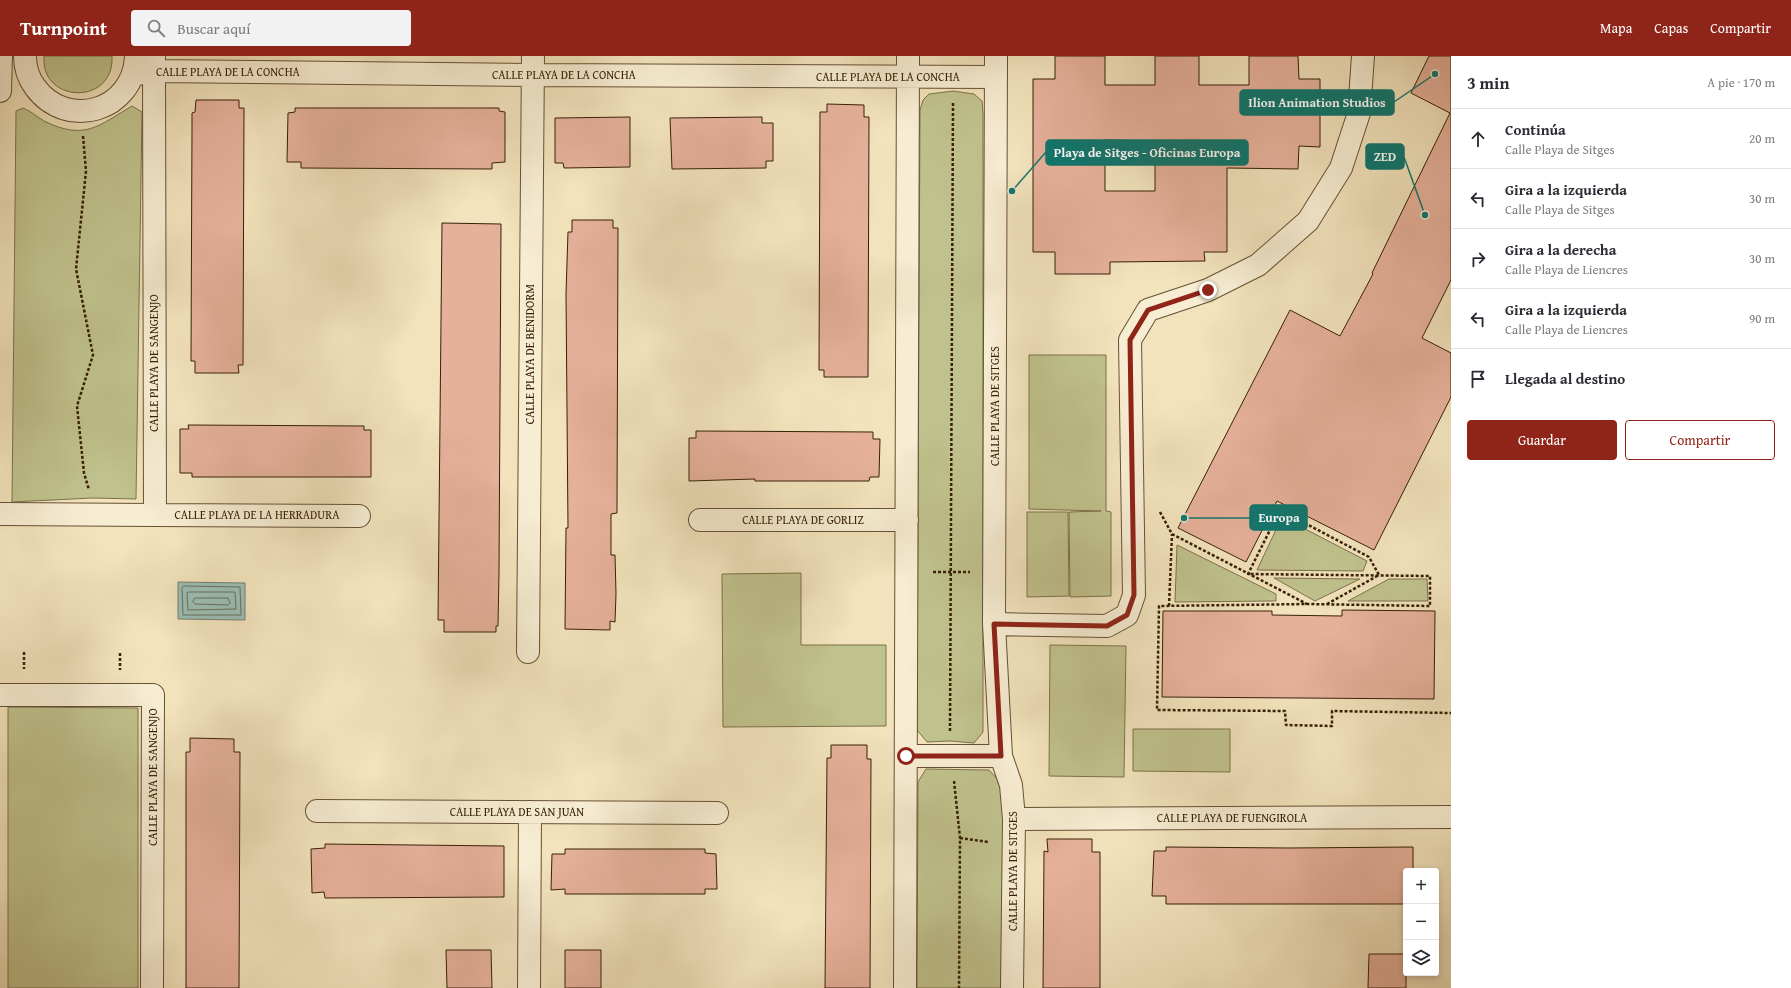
<!DOCTYPE html>
<html lang="es">
<head>
<meta charset="utf-8">
<style>
  body { margin:0; font-family:"Gentium Book Plus",serif; background:#f2f2f3; color:#2b2b33 }
  .controls { position:absolute; right:12px; bottom:12px; display:grid; overflow:hidden; border-radius:4px; box-shadow:0 2px 6px #0003 }
  .controls button { width:36px; height:36px; display:grid; place-items:center; padding:0; border:0; border-bottom:1px solid #e1e1e2; background:#fff; color:#2b2b33; font:20px sans-serif }
  .stop { position:absolute; width:12px; height:12px; margin:-9px; border:3px solid #8f2418; border-radius:50%; background:#fff }
  .stop.end { background:#8f2418; border-color:#fff; box-shadow:0 1px 4px #0008 }
  .list { margin:0; padding:0; list-style:none }
  h2 { display:flex; justify-content:space-between; align-items:center; height:52px; margin:0; padding:0 16px; font-size:17px }
  h2 small { font-size:13px; font-weight:400; color:#7c7c81 }
  .list li { display:grid; grid-template-columns:26px 1fr auto; gap:12px; align-items:center; box-sizing:border-box; height:60px; padding:0 16px; border-top:1px solid #e1e1e2 }
  .list b { display:block; font-size:15px; white-space:nowrap }
  .list p { margin:0; font-size:13px; white-space:nowrap; color:#7c7c81 }
  .list em { font-size:13px; font-style:normal; color:#7c7c81 }
  .actions { display:flex; gap:8px; padding:12px 16px }
  .actions a { flex:1; padding:9px 0; border:1px solid #8f2418; border-radius:4px; text-align:center; font-size:14px; color:#8f2418 }
  .actions .main { background:#8f2418; color:#fff }
  .icon { flex:none; width:22px; height:22px; fill:none; stroke:currentColor; stroke-width:2; stroke-linecap:round; stroke-linejoin:round }
  .map { position:relative; flex:none; width:1451px; height:932px; overflow:hidden }
  header { display:flex; align-items:center; gap:24px; box-sizing:border-box; height:56px; padding:0 20px; background:#8f2418; color:#fff }
  header strong { font-size:19px }
  nav { display:flex; gap:22px; margin-inline-start:auto; font-size:14px }
  .search { width:280px; height:36px; background:#f2f2f3; display:flex; align-items:center; gap:10px; box-sizing:border-box; padding:0 14px; border-radius:4px; color:#7c7c81; font-size:15px }
  main { display:flex }
  aside { flex:1; background:#fff }
  .map>svg:first-child { display:block }
  .green { fill:#c0c28d; stroke:#7c714a }
  .water { fill:#9bbeb4; stroke:#737f6f }
  .lines { fill:none; stroke-linecap:round; stroke-linejoin:round }
  .shore { stroke:#696f5e; stroke-width:1 }
  .building { fill:#e6b19b; stroke:#372007; fill-rule:evenodd }
  .minor-casing { stroke:#665134; stroke-width:24 }
  .path { stroke:#372007; stroke-width:2.5; stroke-dasharray:3 2; stroke-linecap:butt }
  .minor { stroke:#f7edd3; stroke-width:22 }
  .route { stroke:#8f2418; stroke-width:5 }
  .labels { text-anchor:middle; stroke-width:4; stroke-linejoin:round; paint-order:stroke }
  .street-label { font-size:12px; fill:#372007; stroke:#f7edd3 }
  .leader { fill:none; stroke:#0f766e; stroke-width:1.5 }
  .callout-dot { fill:#0f766e; stroke:#f7edd3; stroke-width:1.5 }
  .callout { fill:#0f766e; stroke:#0f766e; stroke-width:1.5 }
  .callout-label { font-size:13px; text-anchor:middle; font-weight:bold; fill:#fff }
</style>
</head>
<body>
<header>
<strong>Turnpoint</strong>
<div class="search"><svg class="icon" aria-label="search" viewBox="0 0 24 24"><circle cx="10" cy="10" r="6"/><path d="M15 15l6 6"/></svg>Buscar aquí</div>
<nav><a>Mapa</a><a>Capas</a><a>Compartir</a></nav>
</header>
<main>
<div class="map">
<svg width="1451" height="932" viewBox="0 0 1451 932">
  <rect width="100%" height="100%" fill="#f2e3bc"/>
  <filter id="stains"><feTurbulence type="fractalNoise" baseFrequency=".005" numOctaves="4"/><feColorMatrix values="0 0 0 0 .2 0 0 0 0 .09 0 0 0 0 .02 0 0 0 .5 -.17"/></filter>
  <radialGradient id="worn" r=".72"><stop offset=".6" stop-color="#630" stop-opacity="0"/><stop offset="1" stop-color="#630" stop-opacity=".3"/></radialGradient>
  <!-- green -->
  <path class="green" d="M44,0h68c3,50 -72,48 -68,0z
    M953,35l21,3 8,7 1,14v617l-9,11 -24,-2 -23,1 -10,-12 3,-620 3,-10 6,-6z
    M132,50l10,6 -6,387 -44,-1 -80,4 4,-391 7,-3c8,3 14,9 21,13 41,20 54,5 88,-15z
    M1029,299h77v156l5,1v84l-41,1 -1,-85 32,-1 -72,-2z
    M1027,456h41l1,84 -42,1z
    M1282,461l85,44 -4,10 -106,-1z
    M1177,489l99,49v7l-101,1z
    M801,517v72h85v81l-163,1 -1,-153z
    M1274,522l86,1 -45,22z
    M1389,523h38l1,22h-80z
    M1050,589l76,1 -2,131 -75,-1z
    M8,651l130,1v280h-130z
    M1133,673h97v43l-97,-1z
    M926,713l63,1 15,16 -3,202h-84l1,-206z"/>
  <!-- water -->
  <path class="water" d="M178,526l67,1v37l-67,-1z"/>
  <g class="lines">
    <!-- shore -->
    <path class="shore" d="M184,530l56,1 1,28h-58l-1,-27z
      M189,536h46l1,17 -48,1 -1,-17z
      M195,542h33l2,5 -2,2 -33,-1 -2,-2z"/>
  </g>
  <!-- building -->
  <path class="building" d="M1055,0h50v29h50v-29h44v29h50v-29h49l1,23h21v68l-21,-1 -1,23 -71,-1v84h-23l1,9 -95,1v12h-55v-22h-22v-173h22zM1105,84l50,1v50h-50z
    M1429,0h22v224l-29,58 29,15v44l-77,153 -97,-49 -31,61 -68,-34 112,-218 50,26 33,-62 -1,-1 78,-160 -39,-20z
    M196,44h43v8h5l-1,257h-5l1,8h-44v-12h-4l1,-234v-14l3,-1z
    M827,48l37,1v12h5l-1,260h-44v-7h-5l1,-258h7z
    M295,52h204v3l6,1v50l-13,1v6l-191,-1v-6h-14l1,-49 7,-1z
    M630,61v50l-66,1 -1,-5h-8v-45z
    M762,61v6h11v38h-7v7l-94,1 -2,-51z
    M572,164h41v8h5l-1,285 -6,1v41h4l1,39 -1,28 -5,-1v9l-45,-1 1,-101h2l-2,-234 2,-62h4z
    M442,167l59,1 -2,348 -1,54h-2v6h-52v-12h-6z
    M188,369l176,1v4h7v47h-179v-4h-12v-44h9z
    M696,375l177,1v7h7l-1,38h-9l-1,4h-114v-2l-66,2v-43h7z
    M1342,554l93,1 -1,88 -272,-2 1,-86h109v4l70,1z
    M190,682l44,1v13h6l-1,236h-53v-236h4z
    M831,689h36v14h4l-1,229h-45l2,-230h4z
    M1047,783h45v13h8v136h-57l1,-137 4,1z
    M325,788l179,2v51l-179,1 -1,-6 -12,1 -1,-44 14,-1z
    M1166,791l123,1 124,-1v24h-7v33h-240v-8h-14l2,-45h12z
    M565,793h140v4l11,1 1,35h-12v5h-140v-5l-14,1 1,-36h13z
    M446,894h45l1,38h-45z
    M565,894h36v38h-36z
    M1369,898h37v34h-38z"/>
  <g class="lines">
    <defs>
      <path id="minor" d="M25,0c0,11 4,23 10,31 32,44 99,24 101,-31
        M996,0l-2,568 7,132 10,29 3,34 -2,169
        M133,19l21,-4 379,4 463,2
        M0,35l1,-35
        M0,458l155,1 -1,-458
        M155,459l204,1
        M700,464h207
        M994,568l113,2 20,-11 7,-20 -4,-255 18,-30 60,-20 50,-25 50,-44 33,-53 18,-55 4,-57
        M528,596l5,-596
        M0,639h153l-1,293
        M906,700h95
        M317,755l400,2
        M1014,763l437,-2
        M529,932l1,-176
        M905,932l3,-932"/>
    </defs>
    <!-- minor casing -->
    <use href="#minor" class="minor-casing"/>
    <!-- path -->
    <path class="path" d="M83,80l3,35 -10,98 17,86 -16,51 7,67 5,17
      M1160,456l12,22 135,70
      M933,516h37
      M1327,548l52,-29 -10,-18 -89,-47 -32,64 182,2v30l-122,-2 -149,2 -2,104 128,1 1,14 46,1v-15l119,2
      M1169,550l3,-72
      M24,596v17
      M120,597v17
      M950,675l3,-629
      M954,725l6,57 -1,150
      M960,782l28,4"/>
    <!-- minor -->
    <use href="#minor" class="minor"/>
  </g>
  <g class="lines">
    <!-- route -->
    <path class="route" d="M906,700h95l-7,-132 113,2 20,-11 7,-20 -4,-255 18,-30 60,-20"/>
  </g>
  <g class="labels">
    <!-- street labels -->
    <g class="street-label">
      <text x="228" y="20">CALLE PLAYA DE LA CONCHA</text>
      <text x="564" y="23">CALLE PLAYA DE LA CONCHA</text>
      <text x="888" y="25">CALLE PLAYA DE LA CONCHA</text>
      <text transform="translate(530 298) rotate(-90)" y="4">CALLE PLAYA DE BENIDORM</text>
      <text transform="translate(154 307) rotate(-90)" y="4">CALLE PLAYA DE SANGENJO</text>
      <text transform="translate(995 350) rotate(-90)" y="4">CALLE PLAYA DE SITGES</text>
      <text x="257" y="463">CALLE PLAYA DE LA HERRADURA</text>
      <text x="803" y="468">CALLE PLAYA DE GORLIZ</text>
      <text transform="translate(153 721) rotate(-90)" y="4">CALLE PLAYA DE SANGENJO</text>
      <text x="517" y="760">CALLE PLAYA DE SAN JUAN</text>
      <text x="1232" y="766">CALLE PLAYA DE FUENGIROLA</text>
      <text transform="translate(1013 815) rotate(-90)" y="4">CALLE PLAYA DE SITGES</text>
    </g>
  </g>
  <!-- callouts -->
  <path class="leader" d="M1435 18L1394 46M1012 135L1046 96M1425 159L1404 101M1184 462L1250 462"/>
  <g class="callout-dot">
    <circle cx="1435" cy="18" r="4"/>
    <circle cx="1012" cy="135" r="4"/>
    <circle cx="1425" cy="159" r="4"/>
    <circle cx="1184" cy="462" r="4"/>
  </g>
  <g class="callout">
    <rect x="1240" y="34" width="154" height="25" rx="4"/>
    <rect x="1046" y="84" width="202" height="25" rx="4"/>
    <rect x="1366" y="88" width="38" height="25" rx="4"/>
    <rect x="1250" y="449" width="57" height="25" rx="4"/>
  </g>
  <g class="callout-label">
    <text x="1317" y="51">Ilion Animation Studios</text>
    <text x="1147" y="101">Playa de Sitges - Oficinas Europa</text>
    <text x="1385" y="105">ZED</text>
    <text x="1279" y="466">Europa</text>
  </g>
  <rect width="100%" height="100%" filter="url(#stains)"/>
  <rect width="100%" height="100%" fill="url(#worn)"/>
</svg>
<div class="controls">
<button>+</button>
<button>−</button>
<button><svg class="icon" aria-label="layers" viewBox="0 0 24 24"><path d="M12 4l9 5-9 5-9-5zM3 14l9 5 9-5"/></svg></button>
</div>
<div class="stop" style="left:906px;top:700px"></div>
<div class="stop end" style="left:1208px;top:234px"></div>
</div>
<aside>
<h2>3 min<small>A pie · 170 m</small></h2>
<ul class="list">
<li><svg class="icon" aria-label="ahead" viewBox="0 0 24 24"><path d="M12 20V5M6 11l6-6 6 6"/></svg><div><b>Continúa</b><p>Calle Playa de Sitges</p></div><em>20 m</em></li>
<li><svg class="icon" aria-label="left" viewBox="0 0 24 24"><path d="M17 20v-9H6M10 6l-5 5 5 5"/></svg><div><b>Gira a la izquierda</b><p>Calle Playa de Sitges</p></div><em>30 m</em></li>
<li><svg class="icon" aria-label="right" viewBox="0 0 24 24"><path d="M7 20v-9h11M14 6l5 5-5 5"/></svg><div><b>Gira a la derecha</b><p>Calle Playa de Liencres</p></div><em>30 m</em></li>
<li><svg class="icon" aria-label="left" viewBox="0 0 24 24"><path d="M17 20v-9H6M10 6l-5 5 5 5"/></svg><div><b>Gira a la izquierda</b><p>Calle Playa de Liencres</p></div><em>90 m</em></li>
<li><svg class="icon" aria-label="arrive" viewBox="0 0 24 24"><path d="M6 21V4h12l-3 4 3 4H6"/></svg><div><b>Llegada al destino</b></div></li>
</ul>
<div class="actions"><a class="main">Guardar</a><a>Compartir</a></div>
</aside>
</main>
</body>
</html>
